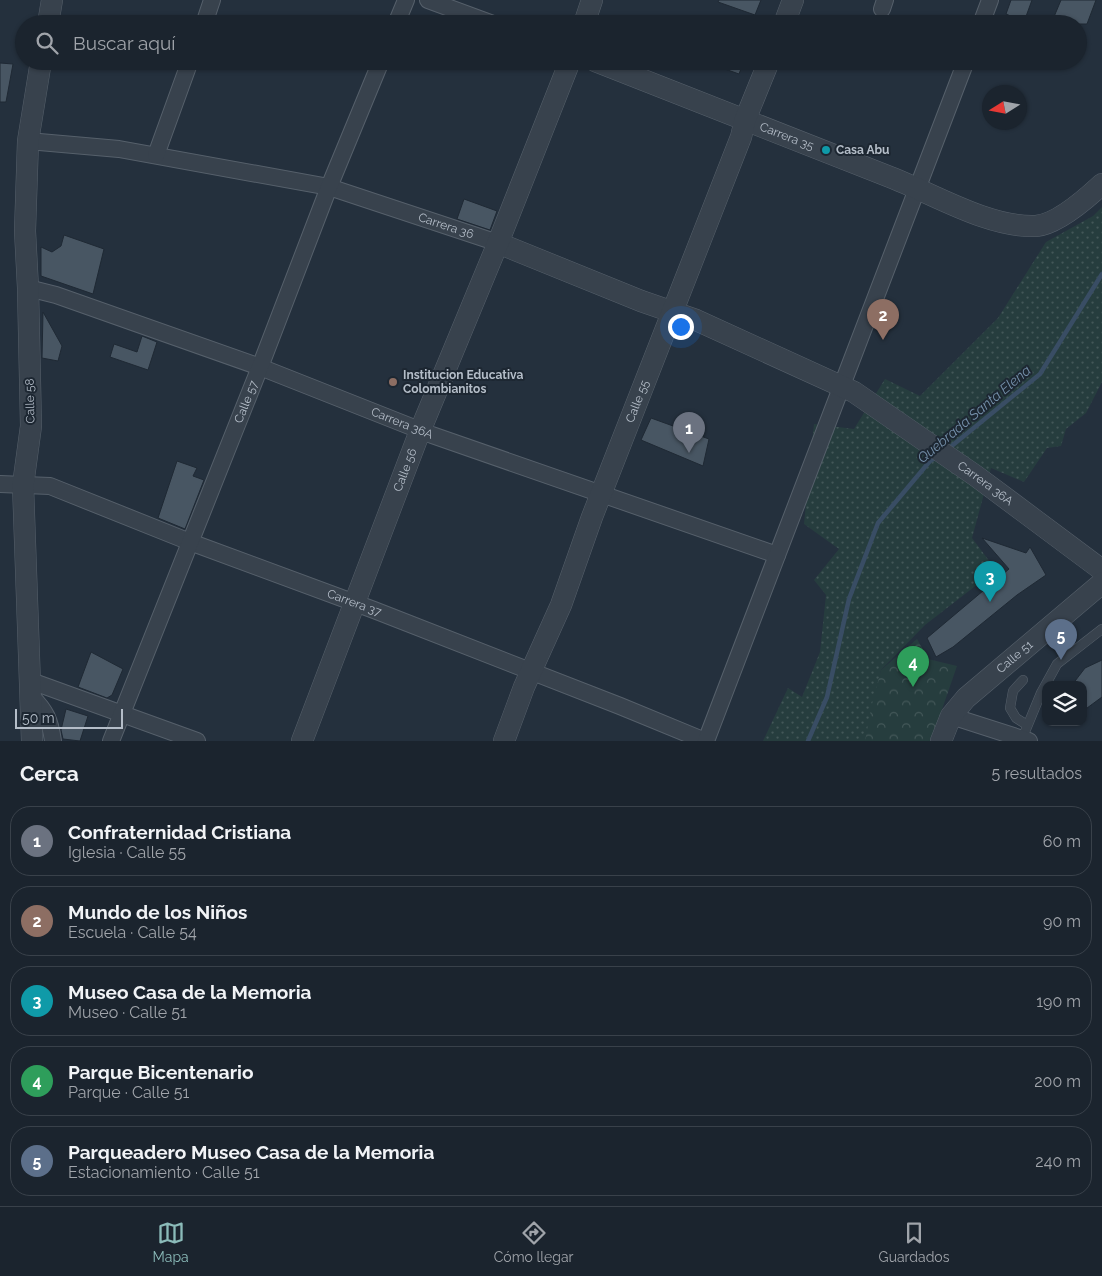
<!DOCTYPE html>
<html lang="es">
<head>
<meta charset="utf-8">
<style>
  body { margin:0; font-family:Raleway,sans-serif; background:#242c36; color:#f1f3f6 }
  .controls { position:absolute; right:15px; bottom:15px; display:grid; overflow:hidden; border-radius:10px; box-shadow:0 1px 4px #0004 }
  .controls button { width:45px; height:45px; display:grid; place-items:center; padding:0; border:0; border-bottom:1px solid #39414a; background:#1b242e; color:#f1f3f6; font:25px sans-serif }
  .compass { position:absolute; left:982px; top:85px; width:45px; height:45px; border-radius:50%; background:#1b242e; box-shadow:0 1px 4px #0004; rotate:259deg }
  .scale { position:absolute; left:15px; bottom:12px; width:108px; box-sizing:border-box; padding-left:5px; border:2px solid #b4bdc8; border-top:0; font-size:14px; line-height:18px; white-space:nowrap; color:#b4bdc8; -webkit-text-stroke:4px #1d2732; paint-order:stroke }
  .you { position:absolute; left:680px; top:326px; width:18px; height:18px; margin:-12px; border:4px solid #fff; border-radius:50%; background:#1a73e8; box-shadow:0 0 0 8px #1a73e833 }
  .badge { display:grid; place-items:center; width:32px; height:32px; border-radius:50%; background:#8bbbb9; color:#fff; font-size:16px; font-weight:700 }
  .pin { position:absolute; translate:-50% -41px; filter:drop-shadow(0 1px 2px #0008) }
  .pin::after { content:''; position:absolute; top:26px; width:18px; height:15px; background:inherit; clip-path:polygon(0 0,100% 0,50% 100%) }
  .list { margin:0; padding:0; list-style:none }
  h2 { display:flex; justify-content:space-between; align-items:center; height:65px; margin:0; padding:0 20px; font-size:21px }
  h2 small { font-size:16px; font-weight:400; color:#a0a4aa }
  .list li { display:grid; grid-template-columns:32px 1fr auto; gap:15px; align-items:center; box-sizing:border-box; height:70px; margin:0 10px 10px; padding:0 10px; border:1px solid #39414a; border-radius:20px }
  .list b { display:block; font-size:19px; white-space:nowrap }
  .list p { margin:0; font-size:16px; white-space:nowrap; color:#a0a4aa }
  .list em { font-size:16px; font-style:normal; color:#a0a4aa }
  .icon { flex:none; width:28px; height:28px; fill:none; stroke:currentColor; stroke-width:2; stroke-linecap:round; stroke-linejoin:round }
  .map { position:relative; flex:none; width:1102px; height:741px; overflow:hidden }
  .search { position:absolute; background:#1b242e; box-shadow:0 1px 4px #0004; left:15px; right:15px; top:15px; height:55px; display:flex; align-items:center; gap:12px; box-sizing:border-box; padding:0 18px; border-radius:28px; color:#a0a4aa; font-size:19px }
  .sheet { height:465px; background:#1b242e }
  nav { display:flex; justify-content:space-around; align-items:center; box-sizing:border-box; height:70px; border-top:1px solid #39414a; background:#1b242e; font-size:14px; color:#a0a4aa }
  nav a { display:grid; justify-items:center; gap:2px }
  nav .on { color:#8bbbb9 }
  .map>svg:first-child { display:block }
  .grass { fill:url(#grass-dots) }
  .park { fill:url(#park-crowns) }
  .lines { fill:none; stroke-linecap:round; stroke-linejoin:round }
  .stream { stroke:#394d64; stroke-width:4.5 }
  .building { fill:#485663; stroke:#1f2934 }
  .service-casing { stroke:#56606b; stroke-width:10 }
  .minor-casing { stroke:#56606b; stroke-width:18 }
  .tertiary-casing { stroke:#56606b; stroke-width:22 }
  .service { stroke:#38424d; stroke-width:9 }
  .minor { stroke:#38424d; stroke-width:16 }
  .tertiary { stroke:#38424d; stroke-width:21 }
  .culture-dot { fill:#0f9aa8; stroke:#1d2732; stroke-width:2 }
  .education-dot { fill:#8d6e63; stroke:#1d2732; stroke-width:2 }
  .labels { text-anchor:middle; stroke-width:4; stroke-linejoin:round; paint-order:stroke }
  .street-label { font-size:12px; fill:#b4bdc8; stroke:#1d2732 }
  .poi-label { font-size:12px; font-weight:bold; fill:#b4bdc8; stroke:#1d2732; text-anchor:start }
  .water-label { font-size:14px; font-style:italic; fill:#7590aa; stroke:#1d2732 }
</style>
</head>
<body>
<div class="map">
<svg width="1102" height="741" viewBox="0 0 1102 741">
  <defs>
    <pattern id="grass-dots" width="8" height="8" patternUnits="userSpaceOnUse" patternTransform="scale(1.25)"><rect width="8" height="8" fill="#263d3e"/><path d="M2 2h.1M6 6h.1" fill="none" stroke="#435758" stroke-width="1.8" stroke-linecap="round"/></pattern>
    <pattern id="park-crowns" width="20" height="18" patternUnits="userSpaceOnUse" patternTransform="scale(1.25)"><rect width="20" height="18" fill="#263d3e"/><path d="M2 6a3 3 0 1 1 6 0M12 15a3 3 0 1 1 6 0" fill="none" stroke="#435758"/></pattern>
  </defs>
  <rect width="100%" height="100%" fill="#24303d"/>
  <!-- grass -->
  <path class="grass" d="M1102,207v175l-16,31 -20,16 -5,17 -14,2 -23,34 -33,-14 -19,70 24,32 -71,55 -44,45 -13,71h-105l25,-53 14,9 18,-45 6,-57 -12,-15 25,-31 -35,-25 10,-100 40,5 31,-50 35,17 78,-78 48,-76 47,-26z"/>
  <!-- park -->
  <path class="park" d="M917,639l11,20 29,7 -26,75h-66l7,-37 9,-34z"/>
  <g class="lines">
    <!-- stream -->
    <path class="stream" d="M948,449l92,-75 62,-100
      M808,741l19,-44 22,-98 29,-76 52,-62 8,-5"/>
  </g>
  <!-- building -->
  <path class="building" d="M719,0h42l-6,15 -37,-13z
    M1011,0h21l-8,22 -18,-8z
    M1061,0h35l-9,24h-36z
    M708,61h36l-5,13 -31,-11z
    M0,63l13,1 -7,38h-6z
    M464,199l33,12 -7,19 -33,-11z
    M64,235l40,14 -11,45 -52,-18v-29l11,5 9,-6z
    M43,312l19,34 -4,15 -16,-3z
    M142,336l15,6 -9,28 -38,-13 4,-13 23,8z
    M651,418l58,21 -6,27 -62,-26z
    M177,461l20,7 -4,8 11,4 -19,49 -27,-11z
    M982,538l44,15 4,-6 16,28 -29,20 -64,52 -17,10 -9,-19 82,-69z
    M91,652l32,17 -11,26 -5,3 -29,-11z
    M1102,660v37l-19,14v-26h-11l13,-17z
    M66,709l22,7 -8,25 -17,-2 -2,-9z"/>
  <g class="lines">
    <defs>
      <path id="service" d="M1023,680l-10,11 -3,17 6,10 11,7
        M1022,739l19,-46 16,-29 45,-35"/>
      <g id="minor">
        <path d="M428,0l65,24"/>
        <path d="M882,9l3,-9"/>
        <path d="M204,24l8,-24"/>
        <path d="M396,24l10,-24"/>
        <path d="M981,24l9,-24"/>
        <path id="s1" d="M28,141l91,8 210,38 169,56"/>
        <path d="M156,155l34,-94"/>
        <path id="s2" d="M28,288l28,7 204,72 172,68 345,120"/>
        <path id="s3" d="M0,484l50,2 140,56 184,68 246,96 85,35"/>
        <path d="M31,681l166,60"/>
        <path d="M31,696c15,15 19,24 22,45"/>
        <path d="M951,716l78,25"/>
        <path id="s4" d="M111,741l149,-374 69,-180 52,-126"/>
        <path d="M706,741l260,-680"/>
      </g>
      <g id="tertiary">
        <path d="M48,24l4,-24"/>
        <path d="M584,24l8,-24"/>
        <path d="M784,24l9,-24"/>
        <path id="s5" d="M595,61c98,39 197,77 295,116 44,17 99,51 146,49 22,-2 51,-28 66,-42"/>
        <path id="s6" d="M498,243l143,58 55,19 158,72 122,84 126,94"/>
        <path d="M32,741l-9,-256 8,-59 -3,-138 -3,-57 3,-90 13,-80"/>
        <path id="s7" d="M302,741l118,-310 78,-188 72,-182"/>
        <path id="s8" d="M504,741l20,-54 37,-82 31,-88 149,-380 4,-17 24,-59"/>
        <path id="s9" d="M941,741l10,-25 15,-18 136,-115"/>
      </g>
    </defs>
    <!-- service casing -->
    <use href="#service" class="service-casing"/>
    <!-- minor casing -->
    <use href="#minor" class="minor-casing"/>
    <!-- tertiary casing -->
    <use href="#tertiary" class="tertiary-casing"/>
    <!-- service -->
    <use href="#service" class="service"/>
    <!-- minor -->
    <use href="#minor" class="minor"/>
    <!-- tertiary -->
    <use href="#tertiary" class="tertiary"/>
  </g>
  <!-- markers -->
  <circle class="culture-dot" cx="826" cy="150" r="5"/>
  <circle class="education-dot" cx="393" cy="382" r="5"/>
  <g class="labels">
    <!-- street labels -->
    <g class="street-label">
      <text dy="4" stroke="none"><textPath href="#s5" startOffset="206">Carrera 35</textPath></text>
      <text dy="4" stroke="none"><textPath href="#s1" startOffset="428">Carrera 36</textPath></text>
      <text transform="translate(30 401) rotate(-91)" y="4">Calle 58</text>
      <text dy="4" stroke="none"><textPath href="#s4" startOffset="365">Calle 57</textPath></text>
      <text dy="4" stroke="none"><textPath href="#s8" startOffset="365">Calle 55</textPath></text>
      <text dy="4" stroke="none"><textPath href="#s2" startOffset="398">Carrera 36A</textPath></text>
      <text dy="4" stroke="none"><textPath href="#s7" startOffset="290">Calle 56</textPath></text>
      <text dy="4" stroke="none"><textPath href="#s6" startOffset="546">Carrera 36A</textPath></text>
      <text dy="4" stroke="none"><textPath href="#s3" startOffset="376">Carrera 37</textPath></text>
      <text dy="4" stroke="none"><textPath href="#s9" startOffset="114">Calle 51</textPath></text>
    </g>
    <!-- poi labels -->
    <g class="poi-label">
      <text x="836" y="154">Casa Abu</text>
      <text x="403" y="379">Institucion Educativa<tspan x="403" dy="14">Colombianitos</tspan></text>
    </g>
    <!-- water labels -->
    <g class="water-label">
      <text transform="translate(974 414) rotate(-40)" y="5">Quebrada Santa Elena</text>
    </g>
  </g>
</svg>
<div class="controls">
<button><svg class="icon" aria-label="layers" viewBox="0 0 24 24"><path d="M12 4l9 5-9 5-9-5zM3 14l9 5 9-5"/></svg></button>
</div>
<svg class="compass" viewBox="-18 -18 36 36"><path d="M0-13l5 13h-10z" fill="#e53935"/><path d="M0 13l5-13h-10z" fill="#a0a4aa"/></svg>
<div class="scale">50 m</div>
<div class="you"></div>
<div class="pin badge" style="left:689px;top:453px;background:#6b7280">1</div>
<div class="pin badge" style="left:883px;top:340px;background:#8d6e63">2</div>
<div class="pin badge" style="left:990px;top:602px;background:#0f9aa8">3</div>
<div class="pin badge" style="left:913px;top:687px;background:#2e9e5b">4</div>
<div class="pin badge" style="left:1061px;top:660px;background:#5c6f8a">5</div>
<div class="search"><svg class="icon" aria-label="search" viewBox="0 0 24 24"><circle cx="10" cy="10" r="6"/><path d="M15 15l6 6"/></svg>Buscar aquí</div>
</div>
<section class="sheet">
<h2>Cerca<small>5 resultados</small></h2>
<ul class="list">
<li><span class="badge" style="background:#6b7280">1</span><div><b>Confraternidad Cristiana</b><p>Iglesia · Calle 55</p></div><em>60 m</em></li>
<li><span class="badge" style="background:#8d6e63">2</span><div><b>Mundo de los Niños</b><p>Escuela · Calle 54</p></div><em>90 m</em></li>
<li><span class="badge" style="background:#0f9aa8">3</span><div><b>Museo Casa de la Memoria</b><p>Museo · Calle 51</p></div><em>190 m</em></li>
<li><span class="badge" style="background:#2e9e5b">4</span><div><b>Parque Bicentenario</b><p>Parque · Calle 51</p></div><em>200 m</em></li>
<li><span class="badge" style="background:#5c6f8a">5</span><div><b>Parqueadero Museo Casa de la Memoria</b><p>Estacionamiento · Calle 51</p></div><em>240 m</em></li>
</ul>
</section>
<nav>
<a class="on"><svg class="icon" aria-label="map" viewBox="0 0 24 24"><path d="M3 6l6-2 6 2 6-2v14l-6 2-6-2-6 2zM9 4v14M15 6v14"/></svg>Mapa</a>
<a><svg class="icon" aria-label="directions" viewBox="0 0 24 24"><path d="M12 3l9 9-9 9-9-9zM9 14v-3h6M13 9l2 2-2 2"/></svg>Cómo llegar</a>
<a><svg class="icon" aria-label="saved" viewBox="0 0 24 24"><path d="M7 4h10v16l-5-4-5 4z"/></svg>Guardados</a>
</nav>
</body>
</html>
